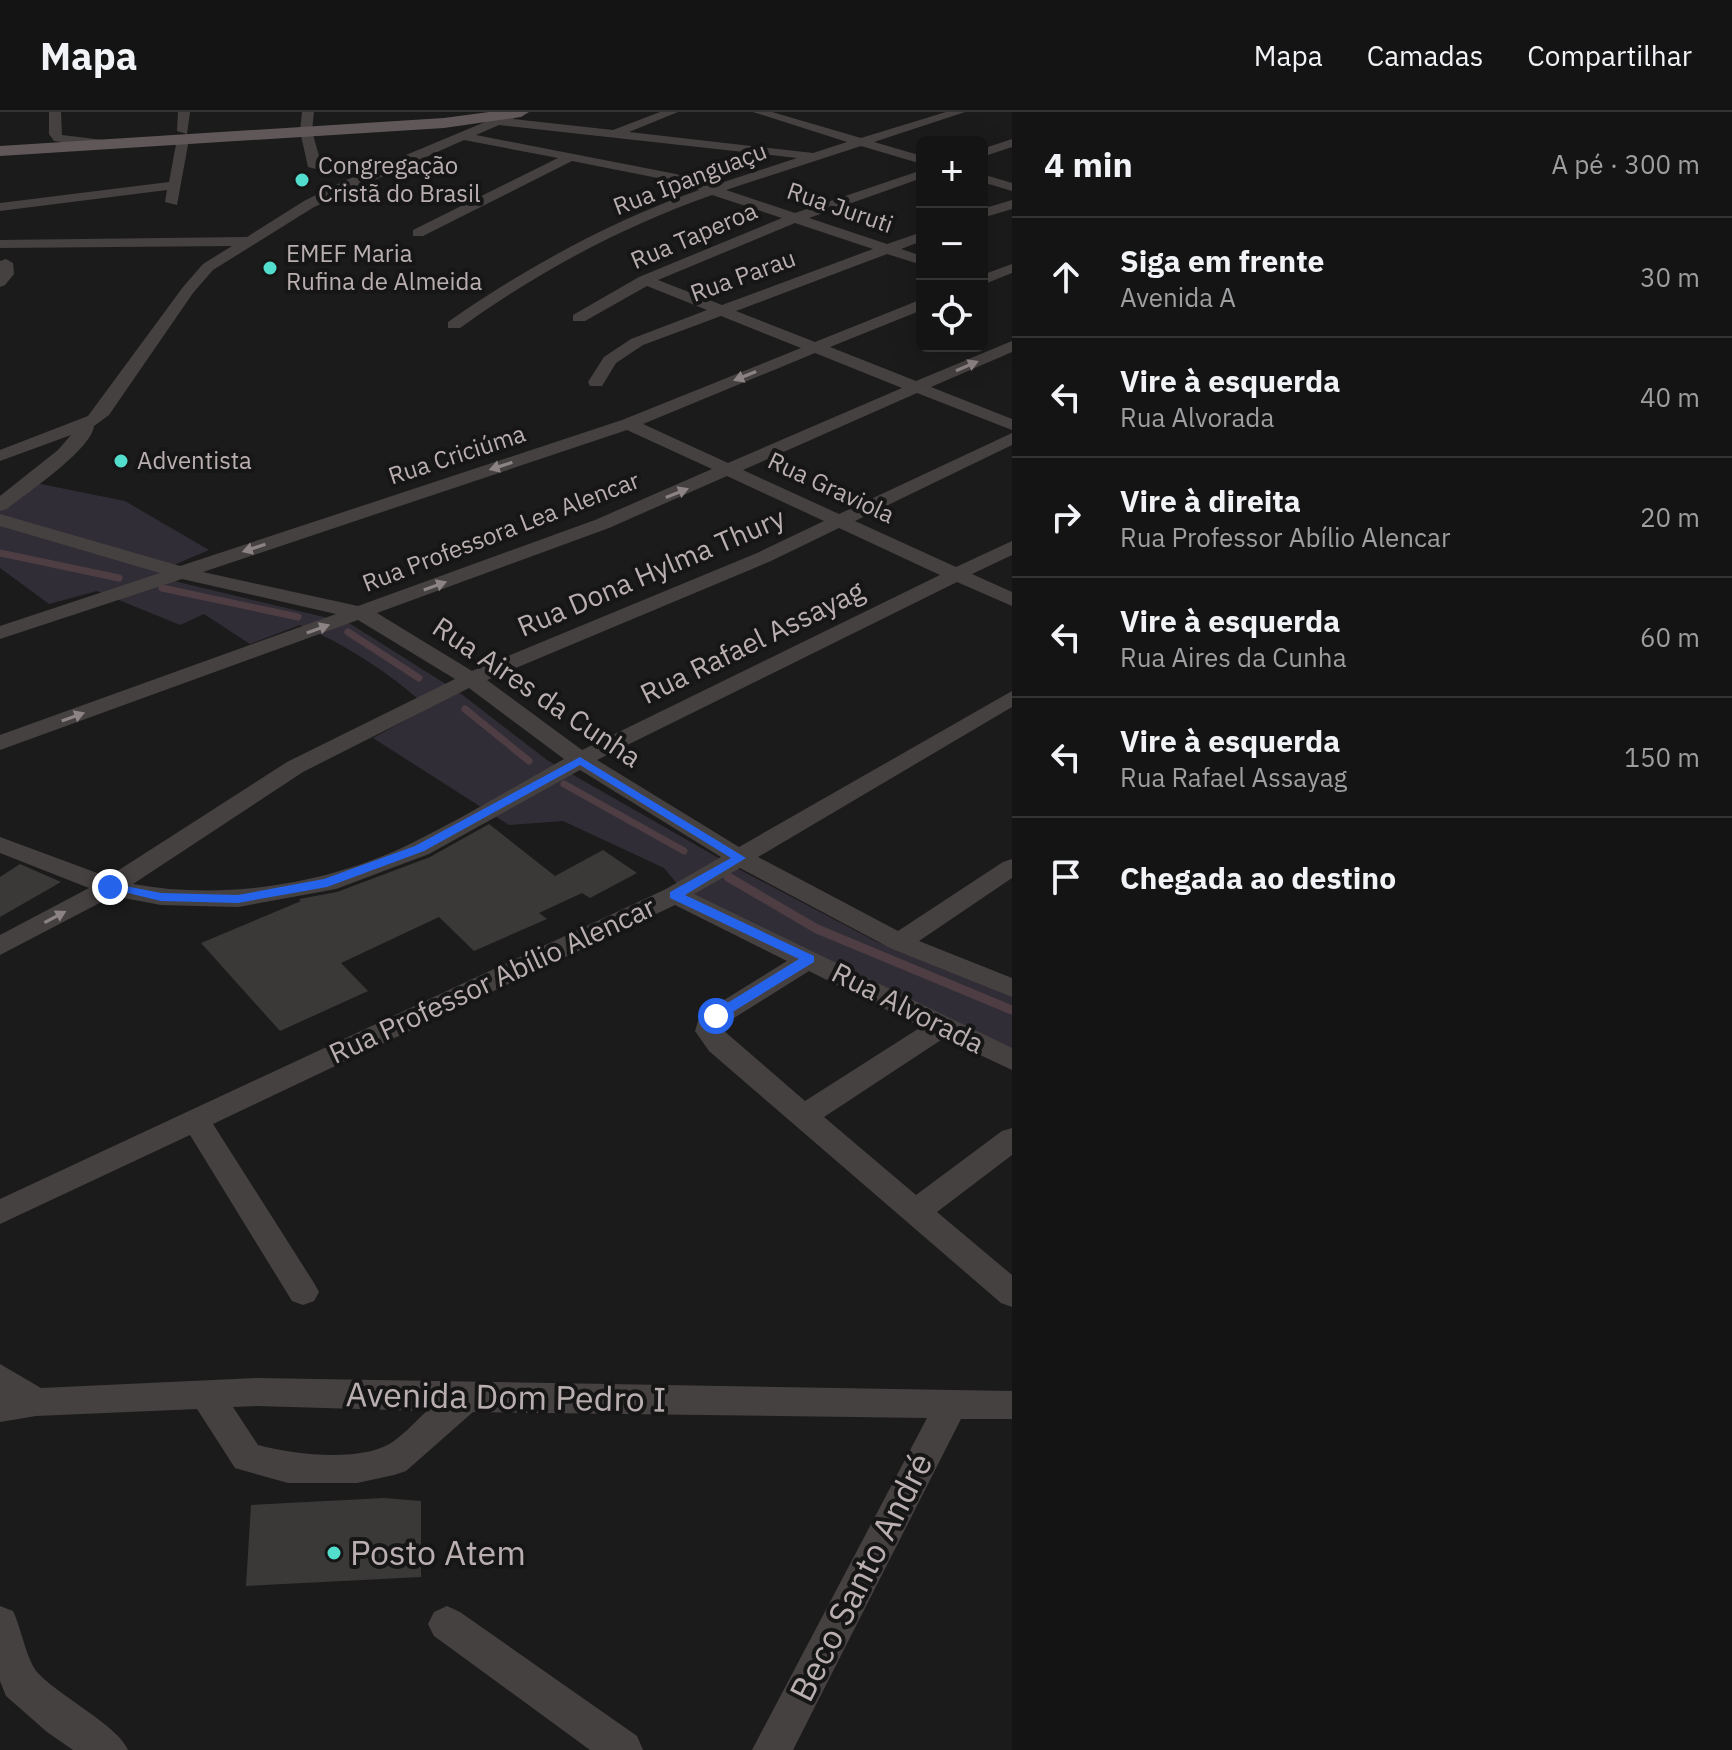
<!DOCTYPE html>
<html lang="pt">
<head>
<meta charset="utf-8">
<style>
  body { margin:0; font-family:"IBM Plex Sans",sans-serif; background:#222122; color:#f1f3f6 }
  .controls { position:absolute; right:24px; top:24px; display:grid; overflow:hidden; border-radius:12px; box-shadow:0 8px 32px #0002 }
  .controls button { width:72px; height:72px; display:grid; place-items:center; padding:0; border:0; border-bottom:2px solid #343334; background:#151414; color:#f1f3f6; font:40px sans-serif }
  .stop { position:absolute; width:24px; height:24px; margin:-18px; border:6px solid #2563eb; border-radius:50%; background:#fff }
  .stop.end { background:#2563eb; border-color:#fff; box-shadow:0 2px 8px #0008 }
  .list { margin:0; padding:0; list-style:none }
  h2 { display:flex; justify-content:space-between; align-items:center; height:104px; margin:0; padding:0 32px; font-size:34px }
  h2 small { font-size:26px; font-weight:400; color:#9d9ea0 }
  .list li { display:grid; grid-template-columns:52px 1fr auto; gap:24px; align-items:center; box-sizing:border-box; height:120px; padding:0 32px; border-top:2px solid #343334 }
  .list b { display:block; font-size:30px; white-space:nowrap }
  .list p { margin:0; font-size:26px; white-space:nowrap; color:#9d9ea0 }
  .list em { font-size:26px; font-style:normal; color:#9d9ea0 }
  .icon { flex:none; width:44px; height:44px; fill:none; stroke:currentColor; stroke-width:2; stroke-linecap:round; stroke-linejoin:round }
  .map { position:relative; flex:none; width:1012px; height:1638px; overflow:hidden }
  header { display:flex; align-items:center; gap:48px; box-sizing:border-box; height:112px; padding:0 40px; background:#151414; border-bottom:2px solid #343334 }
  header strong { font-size:38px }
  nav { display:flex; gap:44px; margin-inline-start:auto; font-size:28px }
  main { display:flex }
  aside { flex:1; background:#151414 }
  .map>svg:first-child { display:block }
  .green { fill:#302d36 }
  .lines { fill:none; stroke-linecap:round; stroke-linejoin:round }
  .stream-far1 { stroke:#4e3e43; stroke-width:7 }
  .stream { stroke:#4e3e43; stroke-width:9 }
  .building { fill:#3b3838 }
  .minor { fill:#464141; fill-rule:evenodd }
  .major { fill:#605858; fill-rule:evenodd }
  .oneway { fill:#8c8384 }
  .route { fill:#2563eb }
  .poi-dot { fill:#52ddcd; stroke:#171616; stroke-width:3 }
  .labels { text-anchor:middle; stroke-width:8; stroke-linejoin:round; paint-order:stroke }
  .far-poi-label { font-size:24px; fill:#baafb0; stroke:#171616; text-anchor:start }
  .far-street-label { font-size:24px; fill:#baafb0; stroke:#171616 }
  .street-label { font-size:28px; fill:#baafb0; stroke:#171616 }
  .near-street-label { font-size:34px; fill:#baafb0; stroke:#171616 }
  .near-poi-label { font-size:34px; fill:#baafb0; stroke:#171616; text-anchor:start }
</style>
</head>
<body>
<header>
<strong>Mapa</strong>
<nav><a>Mapa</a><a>Camadas</a><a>Compartilhar</a></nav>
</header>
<main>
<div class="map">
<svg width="1012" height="1638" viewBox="0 0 1012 1638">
  <rect width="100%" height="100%" fill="#1c1b1b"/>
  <!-- green -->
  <path class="green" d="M21,368l104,21 84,49 -33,14 -2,17 175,42 111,70 87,67 184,105 146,77 135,54v61l-323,-159 -25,-30 -101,-47 -54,4 -136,-87 55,-30c-35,-33 -83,-64 -128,-83l-50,19 -46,-30 -24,11 -83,-34 -48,13 -49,-36v-65z"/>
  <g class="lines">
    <!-- stream-far1 -->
    <path class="stream-far1" d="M0,441l119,25
      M162,476l136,29
      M348,520l71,46
      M465,597l64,52
      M564,672l120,67"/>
    <!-- stream -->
    <path class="stream" d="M728,765l89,52 195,81"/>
  </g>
  <!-- building -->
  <path class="building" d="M489,712l66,52 48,-26 34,23 -47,25 -8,-5 -43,20 8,6 -73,32 -35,-34 -98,46 27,28 -88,40 -79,-88 100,-42 -2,-2 38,-7 93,-35z
    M20,752l41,18 -61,35v-40z
    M384,1386l37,3v76l-175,9 5,-81z"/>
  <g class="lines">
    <!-- minor -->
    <path class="minor" d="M49,0h12l1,23 41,5 6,4 -6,4 -49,-7 -5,-7z
      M178,0h12l-3,22 -10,-3z
      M302,0h12l-2,19 10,36 -2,3 -12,-3 -8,-36z
      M509,0l14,1 -10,6 100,11 47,-18h18l-49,20 184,21 34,-11 -94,-30h19l89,26 85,-26h19l-91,30 48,14v8l-61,-18 -135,44 69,23 127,-43v8l-113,40 78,26 35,-12v9l-21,8 21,7v9l-35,-11 -151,57 79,31 107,-43v11l-92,37 86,34 96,-40v11l-81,35 81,32v11l-95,-37 -174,77 96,44 173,-81v12l-157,76 101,46 56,-26v14l-40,19 40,18v14l-55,-24 -360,178 142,87 273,-156v16l-254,150 140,74 105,-69 9,-3v19l-93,63 93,37v19l-122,-49 -150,-80 -46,26 318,154v22l-68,-32 -120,79 92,78 86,-64 10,-3v27l-75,57 75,63v32l-11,-4 -292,-252 -14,-20 5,-16 87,-54 -112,-56 -462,219 101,159 5,9 -5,9 -11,4 -11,-4 -102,-166 -190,89v-25l666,-310 55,-32 -141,-87 -151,84 -93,35 -98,18 -77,-2 -48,-9 -113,59v-20l89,-47 -89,-35v-16l108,40 179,-115 168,-83 -97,-59 -358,130v-15l336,-121 -154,-35 -182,60v-13l160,-53 -160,-47v-12l180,52 442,-146 179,-72 -80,-32 -78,29 -27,18 -14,23h-12l-2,-4 16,-25 27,-18 76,-29 -60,-24 -62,35h-12v-6l66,-38 143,-59 -70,-23c-91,32 -174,77 -252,133h-12v-6c79,-55 161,-100 251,-132l-26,-9 -101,-20 -149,75h-10v-6l145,-72 -94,-18 -150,67 -101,63 -20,23 -84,122 -15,11c-3,24 -66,66 -87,83l-7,2v-15l58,-46 13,-15 -71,26v-11l88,-34 95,-129 20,-23 29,-18 -232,2v-8l247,-3 57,-36 42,-21zM499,13l298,33 -85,28 -36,-12 -200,-39zM795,111l78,26 -151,56 -64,-25zM815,241l87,35 -174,75 -85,-39zM627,318l85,39 -117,51 -237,86 -155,-34zM727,364l97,45 -67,32 -285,118 -95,-58 232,-85zM839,416l101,47 -358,175 -95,-70 284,-119zM469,576l95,71c-50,28 -99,58 -150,83 -84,42 -190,59 -281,42l170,-112zM809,859l112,56 -116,74 -82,-71 3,-7z
      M183,23l6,4 -12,66 -12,-3 2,-12 -167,21v-8l169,-21 8,-43z
      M1012,27v8l-30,10v-8z
      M982,62l30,9v8l-30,-9z
      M1012,88v9l-30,9v-9z
      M6,147l7,4 1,11 -9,11 -5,2v-26z
      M1012,152v9l-30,12v-10z
      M0,1252l41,24 216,-10 755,13v28h-51l-168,331h-41l175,-332 -454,-6 -67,59 -12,4 -37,8h-69l-53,-15 -38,-59 -161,7 -36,6zM257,1294l170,5c-13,11 -28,30 -44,36 -32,14 -92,7 -125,-2l-25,-38z
      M0,1494l13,5c8,16 14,52 26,63 22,23 79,52 89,76h-55l-26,-18 -41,-36 -6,-15z
      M447,1494l13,6 177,124 6,14h-53l-156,-114 -6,-12 6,-12z"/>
    <!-- major -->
    <path class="major" d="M489,0h40l-8,5 -77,11 -444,28v-10l444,-28z"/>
  </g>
  <!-- one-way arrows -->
  <defs><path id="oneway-solid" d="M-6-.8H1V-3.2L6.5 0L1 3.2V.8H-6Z" transform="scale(2)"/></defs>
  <g class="oneway">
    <use href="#oneway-solid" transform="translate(967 254) rotate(-23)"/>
    <use href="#oneway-solid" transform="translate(745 264) rotate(158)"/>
    <use href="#oneway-solid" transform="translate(501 354) rotate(162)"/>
    <use href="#oneway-solid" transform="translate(677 381) rotate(-22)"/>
    <use href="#oneway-solid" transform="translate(254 436) rotate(162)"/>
    <use href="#oneway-solid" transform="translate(435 474) rotate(-20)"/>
    <use href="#oneway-solid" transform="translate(318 517) rotate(-20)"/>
    <use href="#oneway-solid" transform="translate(73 605) rotate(-20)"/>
    <use href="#oneway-solid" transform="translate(55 805) rotate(-28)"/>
  </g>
  <!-- route -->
  <path class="route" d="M580,645l166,101 -61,37 129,61v6l-93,57h-10v-6l88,-54 -129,-61v-6l61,-34 -151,-93 -156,86 -97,36 -89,16 -77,-2 -58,-14 7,-4 51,10 77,2 86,-16 91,-33z"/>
  <!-- markers -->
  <g class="poi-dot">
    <circle cx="302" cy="68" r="8"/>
    <circle cx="270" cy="156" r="8"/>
    <circle cx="121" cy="349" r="8"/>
    <circle cx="334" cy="1441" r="8"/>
  </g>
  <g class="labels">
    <!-- far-poi labels -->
    <g class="far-poi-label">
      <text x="318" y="62">Congregação<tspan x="318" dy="28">Cristã do Brasil</tspan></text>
      <text x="286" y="150">EMEF Maria<tspan x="286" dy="28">Rufina de Almeida</tspan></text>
      <text x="137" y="357">Adventista</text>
    </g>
    <!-- far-street labels -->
    <g class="far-street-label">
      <text transform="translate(690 67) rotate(-21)" y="8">Rua Ipanguaçu</text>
      <text transform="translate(840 96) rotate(19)" y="8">Rua Juruti</text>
      <text transform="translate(694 124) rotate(-23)" y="8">Rua Taperoa</text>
      <text transform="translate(743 164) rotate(-20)" y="8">Rua Parau</text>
      <text transform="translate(457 343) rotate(-18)" y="8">Rua Criciúma</text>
      <text transform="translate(831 376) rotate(25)" y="8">Rua Graviola</text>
      <text transform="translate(501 420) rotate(-21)" y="8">Rua Professora Lea Alencar</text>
    </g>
    <!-- street labels -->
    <g class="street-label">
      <text transform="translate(651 460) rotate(-23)" y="10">Rua Dona Hylma Thury</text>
      <text transform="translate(752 530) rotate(-26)" y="10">Rua Rafael Assayag</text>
      <text transform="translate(537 580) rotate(34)" y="10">Rua Aires da Cunha</text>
      <text transform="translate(492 868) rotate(-25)" y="10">Rua Professor Abílio Alencar</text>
      <text transform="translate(908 896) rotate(27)" y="10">Rua Alvorada</text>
    </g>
    <!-- near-street labels -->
    <g class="near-street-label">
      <text transform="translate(506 1285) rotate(1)" y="12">Avenida Dom Pedro I</text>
      <text transform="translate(861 1465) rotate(-63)" y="12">Beco Santo André</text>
    </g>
    <!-- near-poi labels -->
    <g class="near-poi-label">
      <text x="350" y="1453">Posto Atem</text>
    </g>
  </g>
</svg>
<div class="controls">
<button>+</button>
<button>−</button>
<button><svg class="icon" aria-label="locate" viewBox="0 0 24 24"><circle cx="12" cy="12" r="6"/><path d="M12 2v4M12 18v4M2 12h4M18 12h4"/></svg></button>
</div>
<div class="stop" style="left:716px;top:904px"></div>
<div class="stop end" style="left:110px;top:775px"></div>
</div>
<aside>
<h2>4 min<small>A pé · 300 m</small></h2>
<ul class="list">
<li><svg class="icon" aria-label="ahead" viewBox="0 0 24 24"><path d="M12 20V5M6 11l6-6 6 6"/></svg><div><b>Siga em frente</b><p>Avenida A</p></div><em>30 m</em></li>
<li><svg class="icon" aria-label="left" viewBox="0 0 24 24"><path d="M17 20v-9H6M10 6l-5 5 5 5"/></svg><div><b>Vire à esquerda</b><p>Rua Alvorada</p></div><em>40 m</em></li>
<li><svg class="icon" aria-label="right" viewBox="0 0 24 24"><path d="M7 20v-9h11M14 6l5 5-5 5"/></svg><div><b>Vire à direita</b><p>Rua Professor Abílio Alencar</p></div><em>20 m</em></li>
<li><svg class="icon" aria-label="left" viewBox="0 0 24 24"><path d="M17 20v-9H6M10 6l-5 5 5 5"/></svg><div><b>Vire à esquerda</b><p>Rua Aires da Cunha</p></div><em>60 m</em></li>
<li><svg class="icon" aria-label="left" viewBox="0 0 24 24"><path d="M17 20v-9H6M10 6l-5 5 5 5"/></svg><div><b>Vire à esquerda</b><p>Rua Rafael Assayag</p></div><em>150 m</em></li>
<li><svg class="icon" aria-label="arrive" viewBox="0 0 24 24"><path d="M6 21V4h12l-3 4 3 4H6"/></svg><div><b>Chegada ao destino</b></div></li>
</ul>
</aside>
</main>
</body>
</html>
